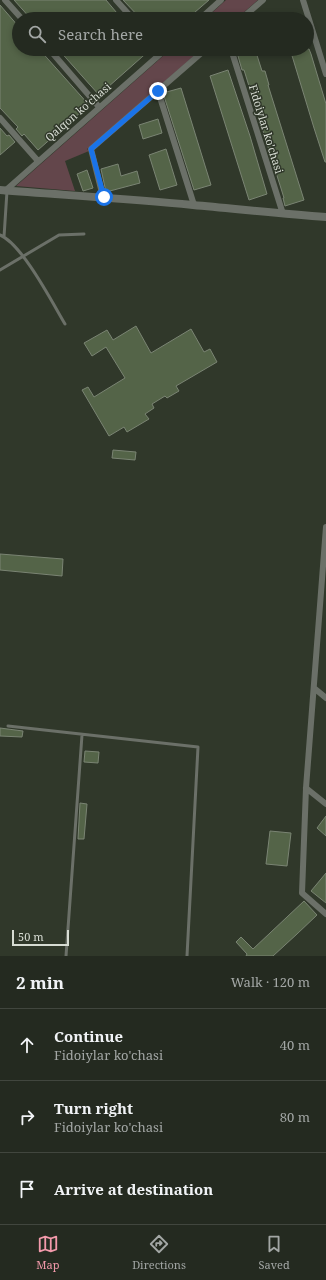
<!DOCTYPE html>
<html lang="en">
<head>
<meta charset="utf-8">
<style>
  body { margin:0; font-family:"Noto Serif",serif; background:#2c3229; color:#f1f3f6 }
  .scale { position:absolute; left:12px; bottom:10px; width:57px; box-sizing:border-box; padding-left:4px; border:2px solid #d7dcd3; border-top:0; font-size:11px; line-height:14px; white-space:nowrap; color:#d7dcd3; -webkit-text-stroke:3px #30382a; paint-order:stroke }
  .stop { position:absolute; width:12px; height:12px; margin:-9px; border:3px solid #1a73e8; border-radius:50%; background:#fff }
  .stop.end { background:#1a73e8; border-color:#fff; box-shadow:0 1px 4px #0008 }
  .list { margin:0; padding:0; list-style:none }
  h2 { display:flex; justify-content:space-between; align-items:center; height:52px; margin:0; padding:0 16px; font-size:17px }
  h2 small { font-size:13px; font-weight:400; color:#a3a7a5 }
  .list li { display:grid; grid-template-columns:26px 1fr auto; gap:12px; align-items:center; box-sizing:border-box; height:72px; padding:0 16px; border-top:1px solid #41463e }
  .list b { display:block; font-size:15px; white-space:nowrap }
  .list p { margin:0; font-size:13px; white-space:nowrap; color:#a3a7a5 }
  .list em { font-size:13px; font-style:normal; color:#a3a7a5 }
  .icon { flex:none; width:22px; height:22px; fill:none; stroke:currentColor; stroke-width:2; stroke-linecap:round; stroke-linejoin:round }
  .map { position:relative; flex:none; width:326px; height:956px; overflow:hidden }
  .search { position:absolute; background:#242a20; box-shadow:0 2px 6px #0003; left:12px; right:12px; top:12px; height:44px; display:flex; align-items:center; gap:10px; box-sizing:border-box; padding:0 14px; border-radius:22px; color:#a3a7a5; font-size:15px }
  .sheet { height:268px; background:#242a20 }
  nav { display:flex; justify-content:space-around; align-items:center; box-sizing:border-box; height:56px; border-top:1px solid #41463e; background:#242a20; font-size:11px; color:#a3a7a5 }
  nav a { display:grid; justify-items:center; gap:2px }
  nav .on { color:#f39aab }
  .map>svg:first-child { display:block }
  .green { fill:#63464b }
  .building { fill:#546448; stroke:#7a8473 }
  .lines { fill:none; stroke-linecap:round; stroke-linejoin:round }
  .service { stroke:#6b7068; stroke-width:3 }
  .minor { stroke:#6b7068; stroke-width:6 }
  .tertiary { stroke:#6b7068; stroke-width:8 }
  .route { stroke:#1a73e8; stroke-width:5 }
  .labels { text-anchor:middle; stroke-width:3; stroke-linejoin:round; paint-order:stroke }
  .street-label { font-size:11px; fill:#d7dcd3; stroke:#30382a }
</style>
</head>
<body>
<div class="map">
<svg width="326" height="956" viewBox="0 0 326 956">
  <rect width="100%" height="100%" fill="#30382a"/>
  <!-- green -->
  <path class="green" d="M226,0h32l-22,19h-31z
    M171,49h31l-115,100 2,2 -24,10 10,30 -59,-5z"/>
  <!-- building -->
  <path class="building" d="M14,0h92l16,19h-91z
    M123,0h86l-22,19h-46z
    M0,5l19,22v22h20l50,56 -51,45 -14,-16 -2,2 -6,-7 2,-2 -18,-19z
    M58,49h93l-52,46z
    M236,49h19l7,22h3l4,14h-1l36,115 -19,6 -2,-8h1l-40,-128h-2z
    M290,49h19l2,5 15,50v58h-1l-11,-34z
    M228,70l22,66 17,58 -18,6 -39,-124z
    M181,88l30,97 -17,5 -31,-97z
    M158,119l4,14 -19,6 -4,-14z
    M0,128l7,8 2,-1 6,7 -15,13z
    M166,149l11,36 -17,5 -11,-35z
    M118,164l3,12 16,-5 3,12 -34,9 -5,-23z
    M87,170l6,18 -10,3 -6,-17z
    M136,326l15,27 40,-24 13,23 6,-3 7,13 -41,24 3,5 -12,7 -2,-2 -13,8 2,4 -9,6 4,5 -22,13 -3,-5 -15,9 -27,-46 6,-3 6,10 31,-19 -19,-31 -14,9 -8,-13 23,-13 6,10z
    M113,450l23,2 -1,8 -23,-2z
    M0,554l63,5 -1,17 -62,-6z
    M0,728l23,3 -1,6 -22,-1z
    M85,751l14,1 -1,11 -14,-1z
    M80,803l7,1 -3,35h-6z
    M326,816v20l-9,-8z
    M270,831l21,2 -4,33 -21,-2z
    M326,873v30l-15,-12z
    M304,901l13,14 -20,19 -24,22h-27l1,-2 -11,-12 5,-5 12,12z"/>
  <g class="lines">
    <!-- service -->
    <path class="service" d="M0,235c22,9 52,67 65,89
      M4,237l3,-46
      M0,270l59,-35 25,-1
      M8,726l190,21 -11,209
      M66,956l16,-221"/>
    <!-- minor -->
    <path class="minor" d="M5,0l17,19
      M116,0l17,19
      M303,0l23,74
      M200,19l21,-19
      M241,19l22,-19
      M49,49l50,58
      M231,49l52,165
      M158,91l36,114
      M0,118l38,43
      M5,191l161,-142
      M103,197l-12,-48 115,-100
      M326,527l-20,261 -4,105 24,21
      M314,688l12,10
      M306,788l20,16"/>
    <!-- tertiary -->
    <path class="tertiary" d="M0,190c64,5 129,9 193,15 45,4 89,9 133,12"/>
  </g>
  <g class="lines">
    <!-- route -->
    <path class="route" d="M104,197l-13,-48 67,-58"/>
  </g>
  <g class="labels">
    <!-- street labels -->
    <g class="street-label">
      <text transform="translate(78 112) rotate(-41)" y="4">Qalqon ko'chasi</text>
      <text transform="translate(266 129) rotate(73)" y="4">Fidoiylar ko'chasi</text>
    </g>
  </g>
</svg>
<div class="scale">50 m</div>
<div class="stop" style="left:104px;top:197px"></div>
<div class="stop end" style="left:158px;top:91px"></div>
<div class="search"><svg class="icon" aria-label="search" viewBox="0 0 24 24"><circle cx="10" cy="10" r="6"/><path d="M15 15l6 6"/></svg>Search here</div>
</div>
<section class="sheet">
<h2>2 min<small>Walk · 120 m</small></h2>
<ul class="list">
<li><svg class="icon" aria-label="ahead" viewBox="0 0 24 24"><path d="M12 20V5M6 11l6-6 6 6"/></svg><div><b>Continue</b><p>Fidoiylar ko'chasi</p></div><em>40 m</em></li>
<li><svg class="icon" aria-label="right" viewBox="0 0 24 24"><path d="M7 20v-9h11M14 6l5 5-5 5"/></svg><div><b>Turn right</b><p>Fidoiylar ko'chasi</p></div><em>80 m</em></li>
<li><svg class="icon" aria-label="arrive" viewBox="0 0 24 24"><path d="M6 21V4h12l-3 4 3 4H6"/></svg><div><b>Arrive at destination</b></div></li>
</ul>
</section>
<nav>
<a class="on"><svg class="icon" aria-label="map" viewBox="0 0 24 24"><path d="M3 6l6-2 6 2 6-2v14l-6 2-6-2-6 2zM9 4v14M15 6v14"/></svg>Map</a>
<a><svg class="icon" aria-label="directions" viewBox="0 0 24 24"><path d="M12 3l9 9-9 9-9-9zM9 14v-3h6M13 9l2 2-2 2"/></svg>Directions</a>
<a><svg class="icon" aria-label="saved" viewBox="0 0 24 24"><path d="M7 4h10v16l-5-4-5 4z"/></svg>Saved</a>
</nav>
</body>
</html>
